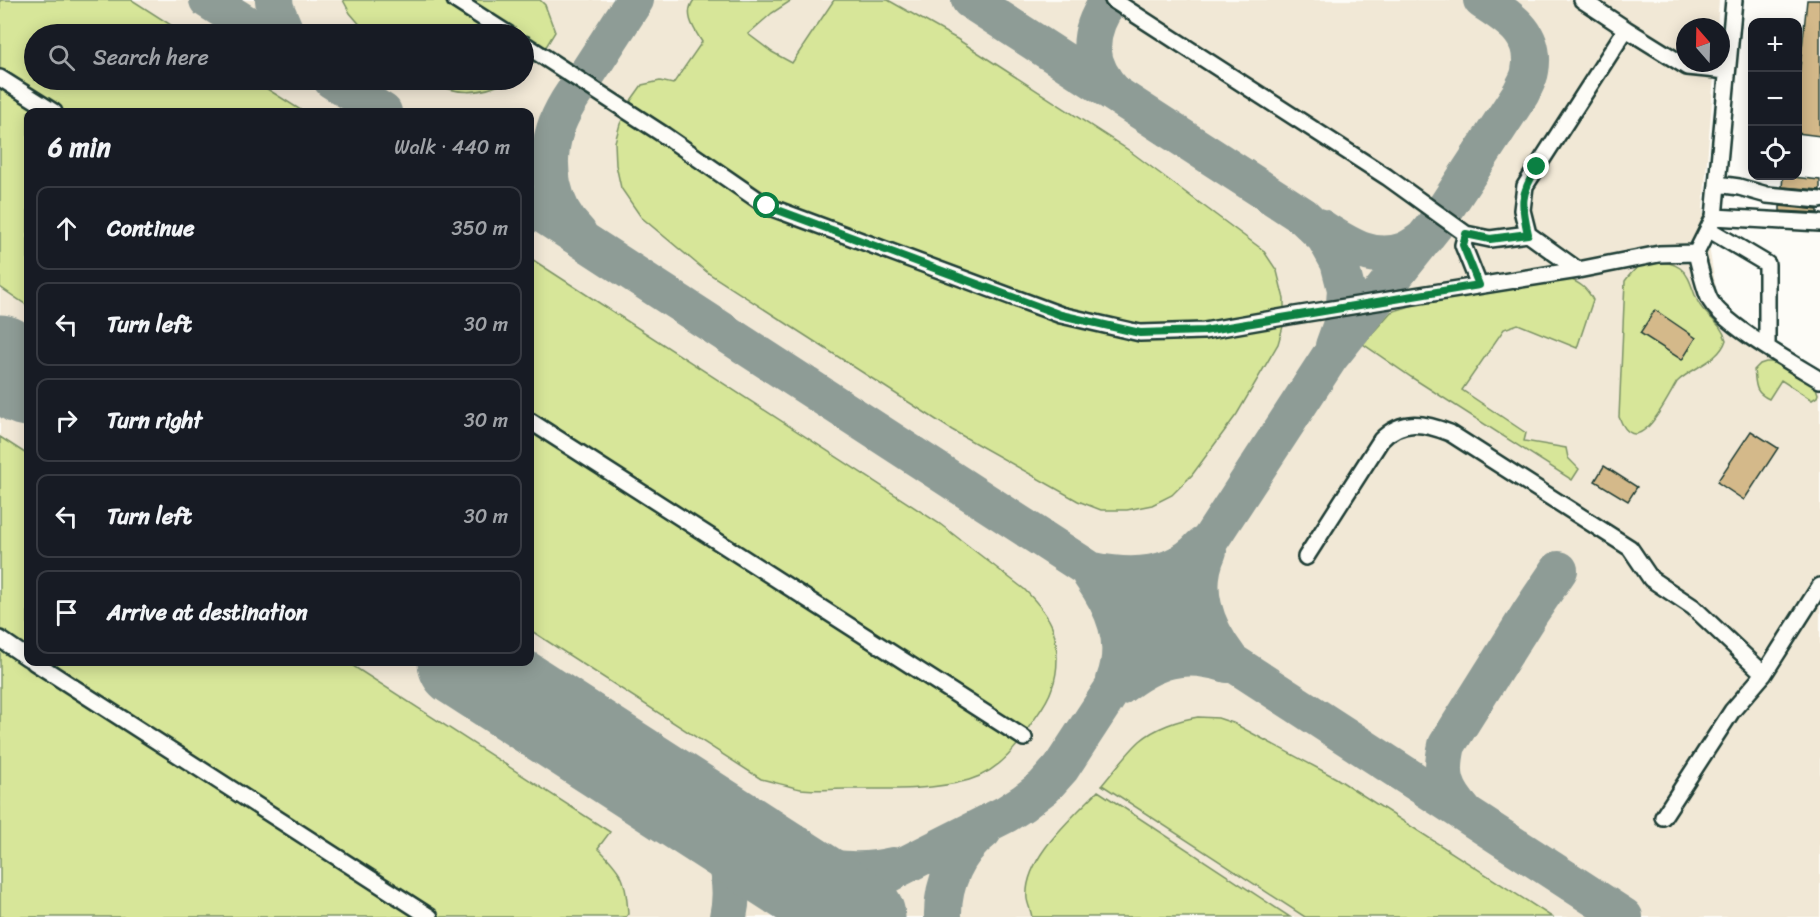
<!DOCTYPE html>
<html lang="en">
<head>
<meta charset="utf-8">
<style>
  body { margin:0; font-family:Sriracha,sans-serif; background:#20242c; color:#f1f3f6 }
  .controls { position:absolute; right:18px; top:18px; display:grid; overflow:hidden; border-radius:12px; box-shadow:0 3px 15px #0003 }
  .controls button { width:54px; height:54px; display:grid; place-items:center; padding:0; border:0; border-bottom:2px solid #363941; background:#171b24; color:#f1f3f6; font:30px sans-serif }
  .compass { position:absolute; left:1676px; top:18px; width:54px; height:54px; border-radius:50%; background:#171b24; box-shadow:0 3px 15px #0003; rotate:340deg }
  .stop { position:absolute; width:18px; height:18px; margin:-14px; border:4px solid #0b8043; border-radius:50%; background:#fff }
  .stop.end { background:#0b8043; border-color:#fff; box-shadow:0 2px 6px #0008 }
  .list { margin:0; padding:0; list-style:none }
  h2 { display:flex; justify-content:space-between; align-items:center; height:78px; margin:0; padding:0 24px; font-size:26px }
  h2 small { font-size:20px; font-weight:400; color:#9ea1a6 }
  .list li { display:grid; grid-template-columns:39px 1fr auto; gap:18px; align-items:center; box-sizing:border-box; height:84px; margin:0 12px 12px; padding:0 12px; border:2px solid #363941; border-radius:12px }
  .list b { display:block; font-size:22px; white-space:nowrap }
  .list em { font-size:20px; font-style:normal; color:#9ea1a6 }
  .icon { flex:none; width:33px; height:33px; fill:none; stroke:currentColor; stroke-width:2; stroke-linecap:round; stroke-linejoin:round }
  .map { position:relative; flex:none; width:1820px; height:917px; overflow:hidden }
  .search { position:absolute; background:#171b24; box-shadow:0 3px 15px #0003; left:24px; top:24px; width:510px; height:66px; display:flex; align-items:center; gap:15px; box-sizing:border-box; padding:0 21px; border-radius:33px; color:#9ea1a6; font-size:22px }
  .panel { position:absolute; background:#171b24; box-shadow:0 3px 15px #0003; left:24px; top:108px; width:510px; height:558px; border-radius:12px }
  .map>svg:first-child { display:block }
  .built { fill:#f1e8d6; fill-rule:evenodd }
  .green { fill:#d7e699; stroke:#7b9266; stroke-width:1.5 }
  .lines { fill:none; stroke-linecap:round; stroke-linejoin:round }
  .taxiway { stroke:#8e9c96; stroke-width:38 }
  .runway { stroke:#8e9c96; stroke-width:93 }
  .building { fill:#d4b98a; stroke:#1f3d34; stroke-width:1.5 }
  .minor-casing { stroke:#1f3d34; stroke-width:20 }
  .minor { stroke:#fdfcf7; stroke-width:15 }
  .route { stroke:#0b8043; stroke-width:8 }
</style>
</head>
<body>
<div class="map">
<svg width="1820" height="917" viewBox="0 0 1820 917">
  <rect width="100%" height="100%" fill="#fdfcf7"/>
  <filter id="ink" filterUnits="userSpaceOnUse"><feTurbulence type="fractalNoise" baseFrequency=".0167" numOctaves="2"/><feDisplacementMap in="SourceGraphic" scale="12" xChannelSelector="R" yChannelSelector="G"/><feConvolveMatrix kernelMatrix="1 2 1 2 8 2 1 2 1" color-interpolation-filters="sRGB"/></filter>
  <g filter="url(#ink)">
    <!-- built -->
    <path class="built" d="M0,0h1719l-2,27h-32v36h30l-12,147 17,104 100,66v537h-1820zM34,34h490v46h-490zM28,112h502v550h-502z"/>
    <!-- green -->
    <path class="green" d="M0,0h132l53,34h-151v46h219l51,32h-276v194l-28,-19z
      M343,0h102l53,34h-130l-18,-21z
      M466,0h74l5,5 10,27 -11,18 -20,-13v-3h-4z
      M694,0h98l-20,13 -24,21 24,18 20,11 42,-63h54l69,39 170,110 136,101 14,21 7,28v24l-6,21 -41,70 -45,61 -20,20 -20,10 -25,5h-26l-23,-9 -126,-71 -244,-157 -67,-56 -20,-29 -5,-23 -1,-23 5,-18 12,-25 10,-14 18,-4 13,3 29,-42c-8,-13 -19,-28 -8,-42z
      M425,80h85c-30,16 -55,15 -85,0z
      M530,258l410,266 84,65c11,11 24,25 29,40 5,18 6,41 -1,59 -4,14 -15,27 -23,39 -14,24 -33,45 -60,53 -39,11 -82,9 -123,9 -14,0 -31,2 -45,0 -14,-3 -27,-7 -40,-10l-231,-149z
      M1652,261c10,1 20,1 28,7 11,8 12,23 18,34 8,16 23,19 28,38 -7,22 -34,27 -49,42 -11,18 -40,82 -58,35l6,-136c8,-11 14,-16 27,-20z
      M1566,278c13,4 21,10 27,22l-16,48 -59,-24 -14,5 -42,61 64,43 -2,8 42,7 2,10 11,11 -7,11 -161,-103 -48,-33 28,-32 26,-8z
      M1766,362h10l39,23 3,9 -1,3 -5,3 -31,-20 -12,19c-15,-7 -13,-14 -15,-29l6,-6z
      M0,437l28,18v207h319l263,170 -12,16c25,25 28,31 30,66l-2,3h-626z
      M1198,717l20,1 15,5 103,55 216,139h-247l-203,-132c12,-14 24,-31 38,-44 15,-13 38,-21 58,-24z
      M1098,791l192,126h-258c-1,-6 -4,-12 -5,-18 -4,-40 46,-82 71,-108z"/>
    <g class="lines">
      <!-- taxiway -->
      <path class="taxiway" d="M208,0l54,34
        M274,0l1,8 11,26
        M970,0l333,216 22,21 14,25 7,27 -2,29 -10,28
        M1109,1c-24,33 -22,64 6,93
        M332,80l51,32
        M530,206l1094,711
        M1319,227c26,16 53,36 85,24 8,-3 15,-9 21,-13
        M578,233c-27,-26 -34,-68 -23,-103 6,-20 20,-39 32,-56 16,-25 32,-49 48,-74
        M1208,551c-17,37 -3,76 20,106
        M1094,571c38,8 80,7 108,-25
        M1091,575c23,32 38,66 24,105
        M1119,687c36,-28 64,-37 108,-23
        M691,808c28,33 47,64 37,109
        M1465,813c-21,-23 -25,-37 -18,-68l83,-132 29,-43
        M755,850c43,15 93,27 138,16
        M809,917l88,-48 109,-55 17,-11 21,-16 17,-19 268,-410 105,-132 87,-133c3,-7 8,-14 9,-22 7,-38 -21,-53 -48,-71
        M943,917c-1,-33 14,-66 40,-86"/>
      <!-- runway -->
      <path class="runway" d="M0,361l28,19
        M464,662l395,255"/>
    </g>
    <!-- building -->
    <path class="building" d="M1807,0h13v136l-23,-3v-36z
      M1783,176l37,4v10l-38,-3z
      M1780,206l38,4v3l-38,-2z
      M1655,310l41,28 -14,22 -42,-27z
      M1751,431l27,17 -34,52 -27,-18z
      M1604,466l33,21 -9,14 -33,-20z"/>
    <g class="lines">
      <defs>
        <path id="minor" d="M455,0l53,34
          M1113,0l274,177 79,57 24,5 38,-5 50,36
          M1582,0l44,29
          M1734,0l-20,217 -18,36c4,15 7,31 13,45 11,25 85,66 111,82
          M524,44l140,91 103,71 294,109 79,18 64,-2 91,-16 283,-45 81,-16 37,-1
          M0,78l54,34
          M1717,184l22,3 28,8 53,5
          M1714,217l106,6
          M1708,229l59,35v83
          M1466,234l-3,11 16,40
          M1528,234l-6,-24 3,-24 101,-157 61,38 40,4
          M530,421l494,317
          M1306,557l75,-117c21,-22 44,-17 69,-7l180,115 21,31 42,28 71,67
          M0,639l28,19
          M34,662l396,255
          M1663,817l69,-106 32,-37 56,-88"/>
      </defs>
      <!-- minor casing -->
      <use href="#minor" class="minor-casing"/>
      <!-- minor -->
      <use href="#minor" class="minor"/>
    </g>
  </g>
  <g class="lines" filter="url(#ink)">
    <!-- route -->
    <path class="route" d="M767,206l294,109 79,18 64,-2 275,-46 -16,-40 3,-11 24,5 38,-5c-7,-31 -8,-39 9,-67"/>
  </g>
</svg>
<div class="controls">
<button>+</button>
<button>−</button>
<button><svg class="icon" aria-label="locate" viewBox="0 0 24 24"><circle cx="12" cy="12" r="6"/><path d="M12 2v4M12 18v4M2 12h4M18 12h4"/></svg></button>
</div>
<svg class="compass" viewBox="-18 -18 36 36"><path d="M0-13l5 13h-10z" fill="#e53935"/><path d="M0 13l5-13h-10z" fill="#9ea1a6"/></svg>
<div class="stop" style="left:767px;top:206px"></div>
<div class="stop end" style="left:1537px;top:167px"></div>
<div class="search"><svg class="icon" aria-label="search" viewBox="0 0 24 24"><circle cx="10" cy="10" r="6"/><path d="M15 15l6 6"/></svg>Search here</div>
<section class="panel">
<h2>6 min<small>Walk · 440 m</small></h2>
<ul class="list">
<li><svg class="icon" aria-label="ahead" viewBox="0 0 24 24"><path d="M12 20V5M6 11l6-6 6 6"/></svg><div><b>Continue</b></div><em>350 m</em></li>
<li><svg class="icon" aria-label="left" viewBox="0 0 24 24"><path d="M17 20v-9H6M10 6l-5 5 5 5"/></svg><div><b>Turn left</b></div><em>30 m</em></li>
<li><svg class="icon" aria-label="right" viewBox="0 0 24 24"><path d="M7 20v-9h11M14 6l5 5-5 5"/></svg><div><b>Turn right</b></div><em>30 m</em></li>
<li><svg class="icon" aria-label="left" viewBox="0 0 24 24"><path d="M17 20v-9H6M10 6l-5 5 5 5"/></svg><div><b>Turn left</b></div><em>30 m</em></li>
<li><svg class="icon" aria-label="arrive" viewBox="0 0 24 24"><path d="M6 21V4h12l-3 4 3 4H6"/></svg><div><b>Arrive at destination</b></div></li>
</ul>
</section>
</div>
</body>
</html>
